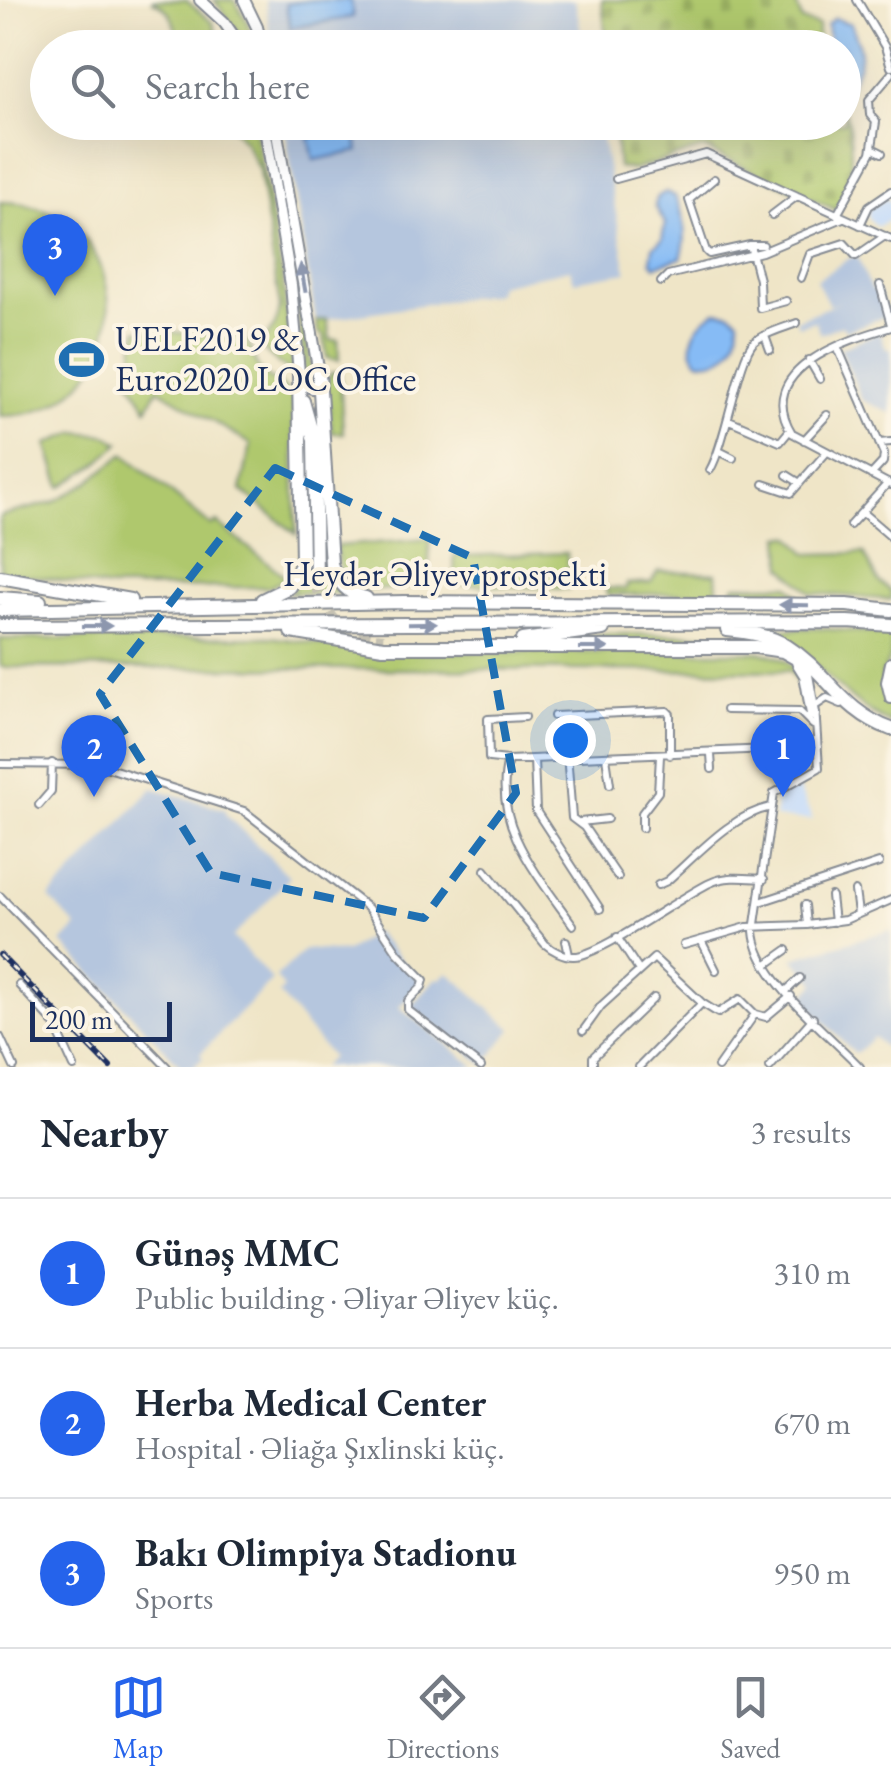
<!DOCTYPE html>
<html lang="en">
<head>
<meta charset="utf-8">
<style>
  body { margin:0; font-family:"EB Garamond",serif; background:#f2f2f3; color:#1f2937 }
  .scale { position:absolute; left:30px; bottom:25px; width:142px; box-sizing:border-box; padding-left:10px; border:5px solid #1b2f5e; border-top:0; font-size:28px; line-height:35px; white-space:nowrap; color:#1b2f5e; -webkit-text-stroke:8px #fcf5e5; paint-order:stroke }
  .you { position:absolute; left:570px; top:740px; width:35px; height:35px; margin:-25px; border:8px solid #fff; border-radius:50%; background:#1a73e8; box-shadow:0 0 0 15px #1a73e833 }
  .badge { display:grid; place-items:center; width:65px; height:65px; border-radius:50%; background:#2563eb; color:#fff; font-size:32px; font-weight:700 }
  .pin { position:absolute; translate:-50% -82px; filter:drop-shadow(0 2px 5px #0008) }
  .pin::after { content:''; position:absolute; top:52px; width:35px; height:30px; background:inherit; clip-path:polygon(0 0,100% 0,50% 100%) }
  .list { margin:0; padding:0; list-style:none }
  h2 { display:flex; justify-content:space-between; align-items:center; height:130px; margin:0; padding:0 40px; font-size:42px }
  h2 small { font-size:32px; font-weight:400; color:#747a83 }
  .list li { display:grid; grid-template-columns:65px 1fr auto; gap:30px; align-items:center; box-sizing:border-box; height:150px; padding:0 40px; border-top:2px solid #e0e1e3 }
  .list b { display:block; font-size:38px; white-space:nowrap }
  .list p { margin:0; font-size:32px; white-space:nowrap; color:#747a83 }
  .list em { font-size:32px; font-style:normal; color:#747a83 }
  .icon { flex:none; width:55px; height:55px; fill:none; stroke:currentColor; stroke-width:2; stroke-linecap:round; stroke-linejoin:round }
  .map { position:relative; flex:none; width:891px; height:1067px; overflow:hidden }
  .search { position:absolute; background:#fff; box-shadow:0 10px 40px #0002; left:30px; right:30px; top:30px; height:110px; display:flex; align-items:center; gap:25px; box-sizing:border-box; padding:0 35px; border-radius:55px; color:#747a83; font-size:38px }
  .sheet { height:580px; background:#fff }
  nav { display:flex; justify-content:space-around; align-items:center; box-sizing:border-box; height:140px; border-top:2px solid #e0e1e3; background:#fff; font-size:28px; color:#747a83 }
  nav a { display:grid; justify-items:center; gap:5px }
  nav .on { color:#2563eb }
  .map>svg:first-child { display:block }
  .built { fill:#c7ddf9 }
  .industrial { fill:#b5c6de }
  .green { fill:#afc86d; stroke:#657c66; stroke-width:2.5 }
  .cemetery { fill:url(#cemetery-stones); stroke:#657c66; stroke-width:2.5 }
  .water { fill:#86bbf5; stroke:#5075aa; stroke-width:2.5 }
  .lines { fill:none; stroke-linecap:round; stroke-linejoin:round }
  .highway-tunnel { stroke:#c5c1b2; stroke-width:12; stroke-dasharray:12 6; stroke-linecap:butt }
  .minor-casing { stroke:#858a92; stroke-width:10 }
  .major-casing { stroke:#858a92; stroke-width:14 }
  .highway-casing { stroke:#858a92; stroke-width:16 }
  .minor { stroke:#fff; stroke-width:6 }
  .major { stroke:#fff; stroke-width:10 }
  .highway { stroke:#fff; stroke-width:12 }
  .rail-casing { stroke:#1b2f5e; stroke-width:6 }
  .rail { stroke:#fcf5e5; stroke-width:2.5; stroke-dasharray:8; stroke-linecap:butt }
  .oneway { fill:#8d97ae }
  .marked { fill:none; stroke:#1f6fb2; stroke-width:8; stroke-dasharray:20 12; stroke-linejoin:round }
  .labels { text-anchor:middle; stroke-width:8; stroke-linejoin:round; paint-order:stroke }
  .poi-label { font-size:35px; fill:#1b2f5e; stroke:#fcf5e5; text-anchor:start }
  .street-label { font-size:35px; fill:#1b2f5e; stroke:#fcf5e5 }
</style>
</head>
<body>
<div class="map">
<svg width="891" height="1067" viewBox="0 0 891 1067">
  <defs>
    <pattern id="cemetery-stones" width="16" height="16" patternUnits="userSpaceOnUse" patternTransform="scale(2.5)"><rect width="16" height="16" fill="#afc86d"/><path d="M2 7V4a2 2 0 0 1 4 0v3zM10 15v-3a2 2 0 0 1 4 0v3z" fill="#96ac61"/></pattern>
  </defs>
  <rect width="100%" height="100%" fill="#fcf5e5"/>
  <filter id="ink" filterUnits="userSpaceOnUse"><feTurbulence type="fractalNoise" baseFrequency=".01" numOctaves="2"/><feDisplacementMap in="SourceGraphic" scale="20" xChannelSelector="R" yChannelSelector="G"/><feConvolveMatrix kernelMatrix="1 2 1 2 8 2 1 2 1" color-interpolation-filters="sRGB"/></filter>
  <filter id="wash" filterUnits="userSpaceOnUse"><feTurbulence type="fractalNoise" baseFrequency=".0048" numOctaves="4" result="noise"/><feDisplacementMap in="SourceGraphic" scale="40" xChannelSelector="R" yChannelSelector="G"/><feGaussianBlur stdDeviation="2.25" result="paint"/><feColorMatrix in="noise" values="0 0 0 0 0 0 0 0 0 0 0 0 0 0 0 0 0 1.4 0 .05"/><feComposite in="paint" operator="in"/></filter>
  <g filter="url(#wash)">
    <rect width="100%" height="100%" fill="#efe5c7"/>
    <!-- built -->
    <path class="built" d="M887,198l4,6v15l-14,8 -9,-10 1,-9z
      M797,785l16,35 -38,-2 1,-22z"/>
    <!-- industrial -->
    <path class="industrial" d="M265,0h310l9,47h-312z
      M284,123h315l28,149 -53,9 -4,-12 -72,16 -1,8 -181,28z
      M853,256l5,1 13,33h8l8,26 -41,15 -4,-6 -22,9 -5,-13 -17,5 -2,-6 44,-18 -11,3 -13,-25z
      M880,332l6,17 5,-1v65l-29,-13 -22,-52z
      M153,788l73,22 -1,4 65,63 -57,60 39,43 -72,74 3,4 -10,9h-11l-120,-124 15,-16 -28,-29z
      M891,930v124l-17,-17 -19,17 -53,-55 14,-16 -23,-25z
      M375,932l47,51 -23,24 77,60h-154l9,-10 -52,-63 5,-6 -8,-11 29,-28 41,3z
      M448,972l64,57 -28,36 -74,-58 26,-29 4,1z"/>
    <!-- green -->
    <path class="green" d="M151,0h35l27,23 4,12 -9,9 -32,3c2,-22 -4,-38 -25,-47z
      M214,0h20l13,21 8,26h-5z
      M229,123h25l29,158 10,92c-56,-36 -18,-25 -13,-66l-21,-137 -13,-26z
      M0,202c145,0 145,214 0,214z
      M297,293h3l14,90 -9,-2z
      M327,319l3,21h8l1,20 -12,-2 -3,-22 -6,-4 -2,-11z
      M137,330l108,7c7,9 7,22 14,32 9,12 25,15 34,28l3,137 -55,-44 10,-46 -93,-55 -11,19 -17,-27z
      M340,372l3,61h-11l-6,-51 5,-9z
      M77,432l28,3 15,8 -23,21 -36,23 -14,-43z
      M124,454l87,72 5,-4 71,56 -17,9 -160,1 -110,-17v-55l54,-14 33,-19z
      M781,536h10l17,18 56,-1 15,29 12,9v9l-80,-7 -28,-26z
      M430,539l-2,46c-44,3 -89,20 -92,-39z
      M308,547h14l5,29 16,17h-54l16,-18z
      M567,553l1,36 -113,-5 -1,-28z
      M658,571l58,2 1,16 -4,4 -106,2 -1,-7 20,1 1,-5 24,-2z
      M735,585h53l10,10h-70z
      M812,628l79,6v22l-9,18 2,19 7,13v18c-47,-22 -77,-68 -121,-94z
      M609,634l127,1 34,10 -209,-3z
      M269,637l114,15h378c42,9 39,25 50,63l-7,-5 -5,-24 -9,-15 -790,-4v-28z"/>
    <!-- cemetery -->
    <path class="cemetery" d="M602,0h193l7,21 16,4v22h-211z
      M844,110c8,14 9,61 3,78 -2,8 -7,15 -11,22l-133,-62 -70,22 -15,-3 -4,-44 230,-1z"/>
    <!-- water -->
    <path class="water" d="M311,0h40l2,17 -63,11 -4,-24z
      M834,18l17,6c18,41 6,39 -7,75v-51l-14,-1 -3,-22z
      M354,129l5,22 -45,9 -5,-23z
      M666,192l9,4c10,21 13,40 6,62l-26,8 -4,-5 2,-14 9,-7 3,-17 -10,-17 2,-9z
      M716,311l15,2 8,6c1,26 -15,46 -41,42 -15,-19 0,-39 18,-50z"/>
  </g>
  <g filter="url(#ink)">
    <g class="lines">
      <!-- highway-tunnel -->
      <path class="highway-tunnel" d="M316,581c6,38 31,56 67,59"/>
      <defs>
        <path id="minor" d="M857,0l28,47 6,20
          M872,148l10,5
          M616,179l90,-25 185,85
          M714,179l-25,21 17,51 3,3 41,-9 9,35 1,28 26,-7
          M772,215l25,-19
          M837,215l34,-62 5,-31 -6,-7 -1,-15 22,-26
          M860,225l9,-19 22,-15
          M750,245h13
          M801,278l9,-24 34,-11 12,13 29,-20
          M661,282l7,-7 94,-23 81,-34
          M880,285l11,40
          M891,327c-44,13 -139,42 -99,106l99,52
          M765,336l5,14
          M837,346l47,108 -1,8 -12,13
          M809,360l11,19
          M729,420l51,22 10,-12
          M804,440l23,-25
          M879,443l12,-1
          M719,451l14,7
          M710,470c16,-27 29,-115 44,-128 10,-9 30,-14 43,-19
          M787,475l13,8
          M764,484l27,9 35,-40
          M863,513l28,24
          M850,525l38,-42
          M841,704l-14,-6 -12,8 4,62 -45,25 -20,138c3,48 74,102 106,136
          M726,710l73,1 14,14
          M554,716l113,-5 3,3v41
          M525,717l-37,2 1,39 19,2 310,-13
          M566,741l6,77 12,9 34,50
          M711,754l1,15
          M606,757l4,27
          M534,759l2,52 64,98
          M508,760c-17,64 31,117 65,165
          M0,764l99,1 145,46 124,97 30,45 26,27 -2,7 -14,14v9l73,57
          M39,805l12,-14 1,-28
          M580,822l27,-3
          M642,828v-15l16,-21 2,-36
          M485,870l60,74c7,6 18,12 28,12 24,2 110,-61 137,-73 17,-8 35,-5 54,-4
          M658,885l9,-4c30,-26 64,-66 104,-74
          M855,891l3,22
          M0,896l167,171
          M831,896l3,26
          M760,902l119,-39
          M805,905l2,20
          M617,937l21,32
          M701,940l15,30
          M566,941l3,14
          M684,945l63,-18 60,-2 38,-5 46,-20
          M766,965l21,-15
          M19,985l35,38 20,44
          M786,991l14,-13
          M583,1031l18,-25 53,-48 48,45
          M0,1037l14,30
          M593,1067v-10l61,-59
          M639,1067l63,-64 16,10 22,-14 15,15
          M718,1067l37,-53 11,3 25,-21
          M770,1067l43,-49"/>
        <path id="major" d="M200,0l24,22 18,26
          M244,0l13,27 5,21
          M264,122l27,163 8,88 4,11 9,4 6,-5v-15l-43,-246
          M891,663l-4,19 4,16"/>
        <path id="highway" d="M319,375l12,189c6,18 16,30 35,34
          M303,401l11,39 2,141
          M0,577l130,23
          M0,598l40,3
          M262,600l27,-13 13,-24 -3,-190
          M0,610l404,-8 443,3 44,5
          M0,626l848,-4 43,3
          M727,630c21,2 42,5 60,16 40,25 54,65 104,83
          M291,632l92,15h373l27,4 25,14
          M523,640l80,-11
          M798,662l8,13 7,39"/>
      </defs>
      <!-- minor casing -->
      <use href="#minor" class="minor-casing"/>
      <!-- major casing -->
      <use href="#major" class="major-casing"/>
      <!-- highway casing -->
      <use href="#highway" class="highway-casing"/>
      <!-- minor -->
      <use href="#minor" class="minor"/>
      <!-- major -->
      <use href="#major" class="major"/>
      <!-- highway -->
      <use href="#highway" class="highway"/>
      <defs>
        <path id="rail" d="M0,955l110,112"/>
      </defs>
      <!-- rail casing -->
      <use href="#rail" class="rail-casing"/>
      <!-- rail -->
      <use href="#rail" class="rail"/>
    </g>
    <!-- one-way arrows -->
    <defs><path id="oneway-solid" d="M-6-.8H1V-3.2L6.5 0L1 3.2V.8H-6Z" transform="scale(2.5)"/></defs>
    <g class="oneway">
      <use href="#oneway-solid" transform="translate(303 278) rotate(-100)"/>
      <use href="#oneway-solid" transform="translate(794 605) rotate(-179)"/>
      <use href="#oneway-solid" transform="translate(422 624) rotate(-1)"/>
      <use href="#oneway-solid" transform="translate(97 626)"/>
      <use href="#oneway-solid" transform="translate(594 648)"/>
    </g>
  </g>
  <!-- marked area -->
  <path class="marked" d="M275,468l198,90 43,235 -92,125 -213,-45 -111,-179z"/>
  <!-- icons -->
  <defs>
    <symbol id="stadium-bare" viewBox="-9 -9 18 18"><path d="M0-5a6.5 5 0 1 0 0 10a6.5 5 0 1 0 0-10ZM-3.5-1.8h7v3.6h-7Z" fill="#1f6fb2" stroke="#fcf5e5" stroke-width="2.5" paint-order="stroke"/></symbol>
  </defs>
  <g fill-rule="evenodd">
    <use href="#stadium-bare" x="50" y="328" width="63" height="63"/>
  </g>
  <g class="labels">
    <!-- poi labels -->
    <g class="poi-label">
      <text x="115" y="351">UELF2019 &amp;<tspan x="115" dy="40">Euro2020 LOC Office</tspan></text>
    </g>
    <!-- street labels -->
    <g class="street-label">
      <text x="445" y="586">Heydər Əliyev prospekti</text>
    </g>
  </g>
</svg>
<div class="scale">200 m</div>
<div class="you"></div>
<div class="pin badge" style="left:783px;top:797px">1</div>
<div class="pin badge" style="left:94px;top:797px">2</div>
<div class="pin badge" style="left:55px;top:296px">3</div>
<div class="search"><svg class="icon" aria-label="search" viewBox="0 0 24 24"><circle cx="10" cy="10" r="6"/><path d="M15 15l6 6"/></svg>Search here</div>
</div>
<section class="sheet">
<h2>Nearby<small>3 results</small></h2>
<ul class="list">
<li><span class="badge">1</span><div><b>Günəş MMC</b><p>Public building · Əliyar Əliyev küç.</p></div><em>310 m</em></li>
<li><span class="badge">2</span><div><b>Herba Medical Center</b><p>Hospital · Əliağa Şıxlinski küç.</p></div><em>670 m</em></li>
<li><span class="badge">3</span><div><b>Bakı Olimpiya Stadionu</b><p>Sports</p></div><em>950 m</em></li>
</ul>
</section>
<nav>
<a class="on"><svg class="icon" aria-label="map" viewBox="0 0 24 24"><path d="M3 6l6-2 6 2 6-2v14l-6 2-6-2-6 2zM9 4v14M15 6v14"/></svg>Map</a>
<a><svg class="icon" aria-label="directions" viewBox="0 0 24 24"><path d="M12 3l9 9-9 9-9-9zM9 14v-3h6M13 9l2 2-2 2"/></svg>Directions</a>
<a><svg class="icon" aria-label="saved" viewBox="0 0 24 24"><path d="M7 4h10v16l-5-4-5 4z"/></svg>Saved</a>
</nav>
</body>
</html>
